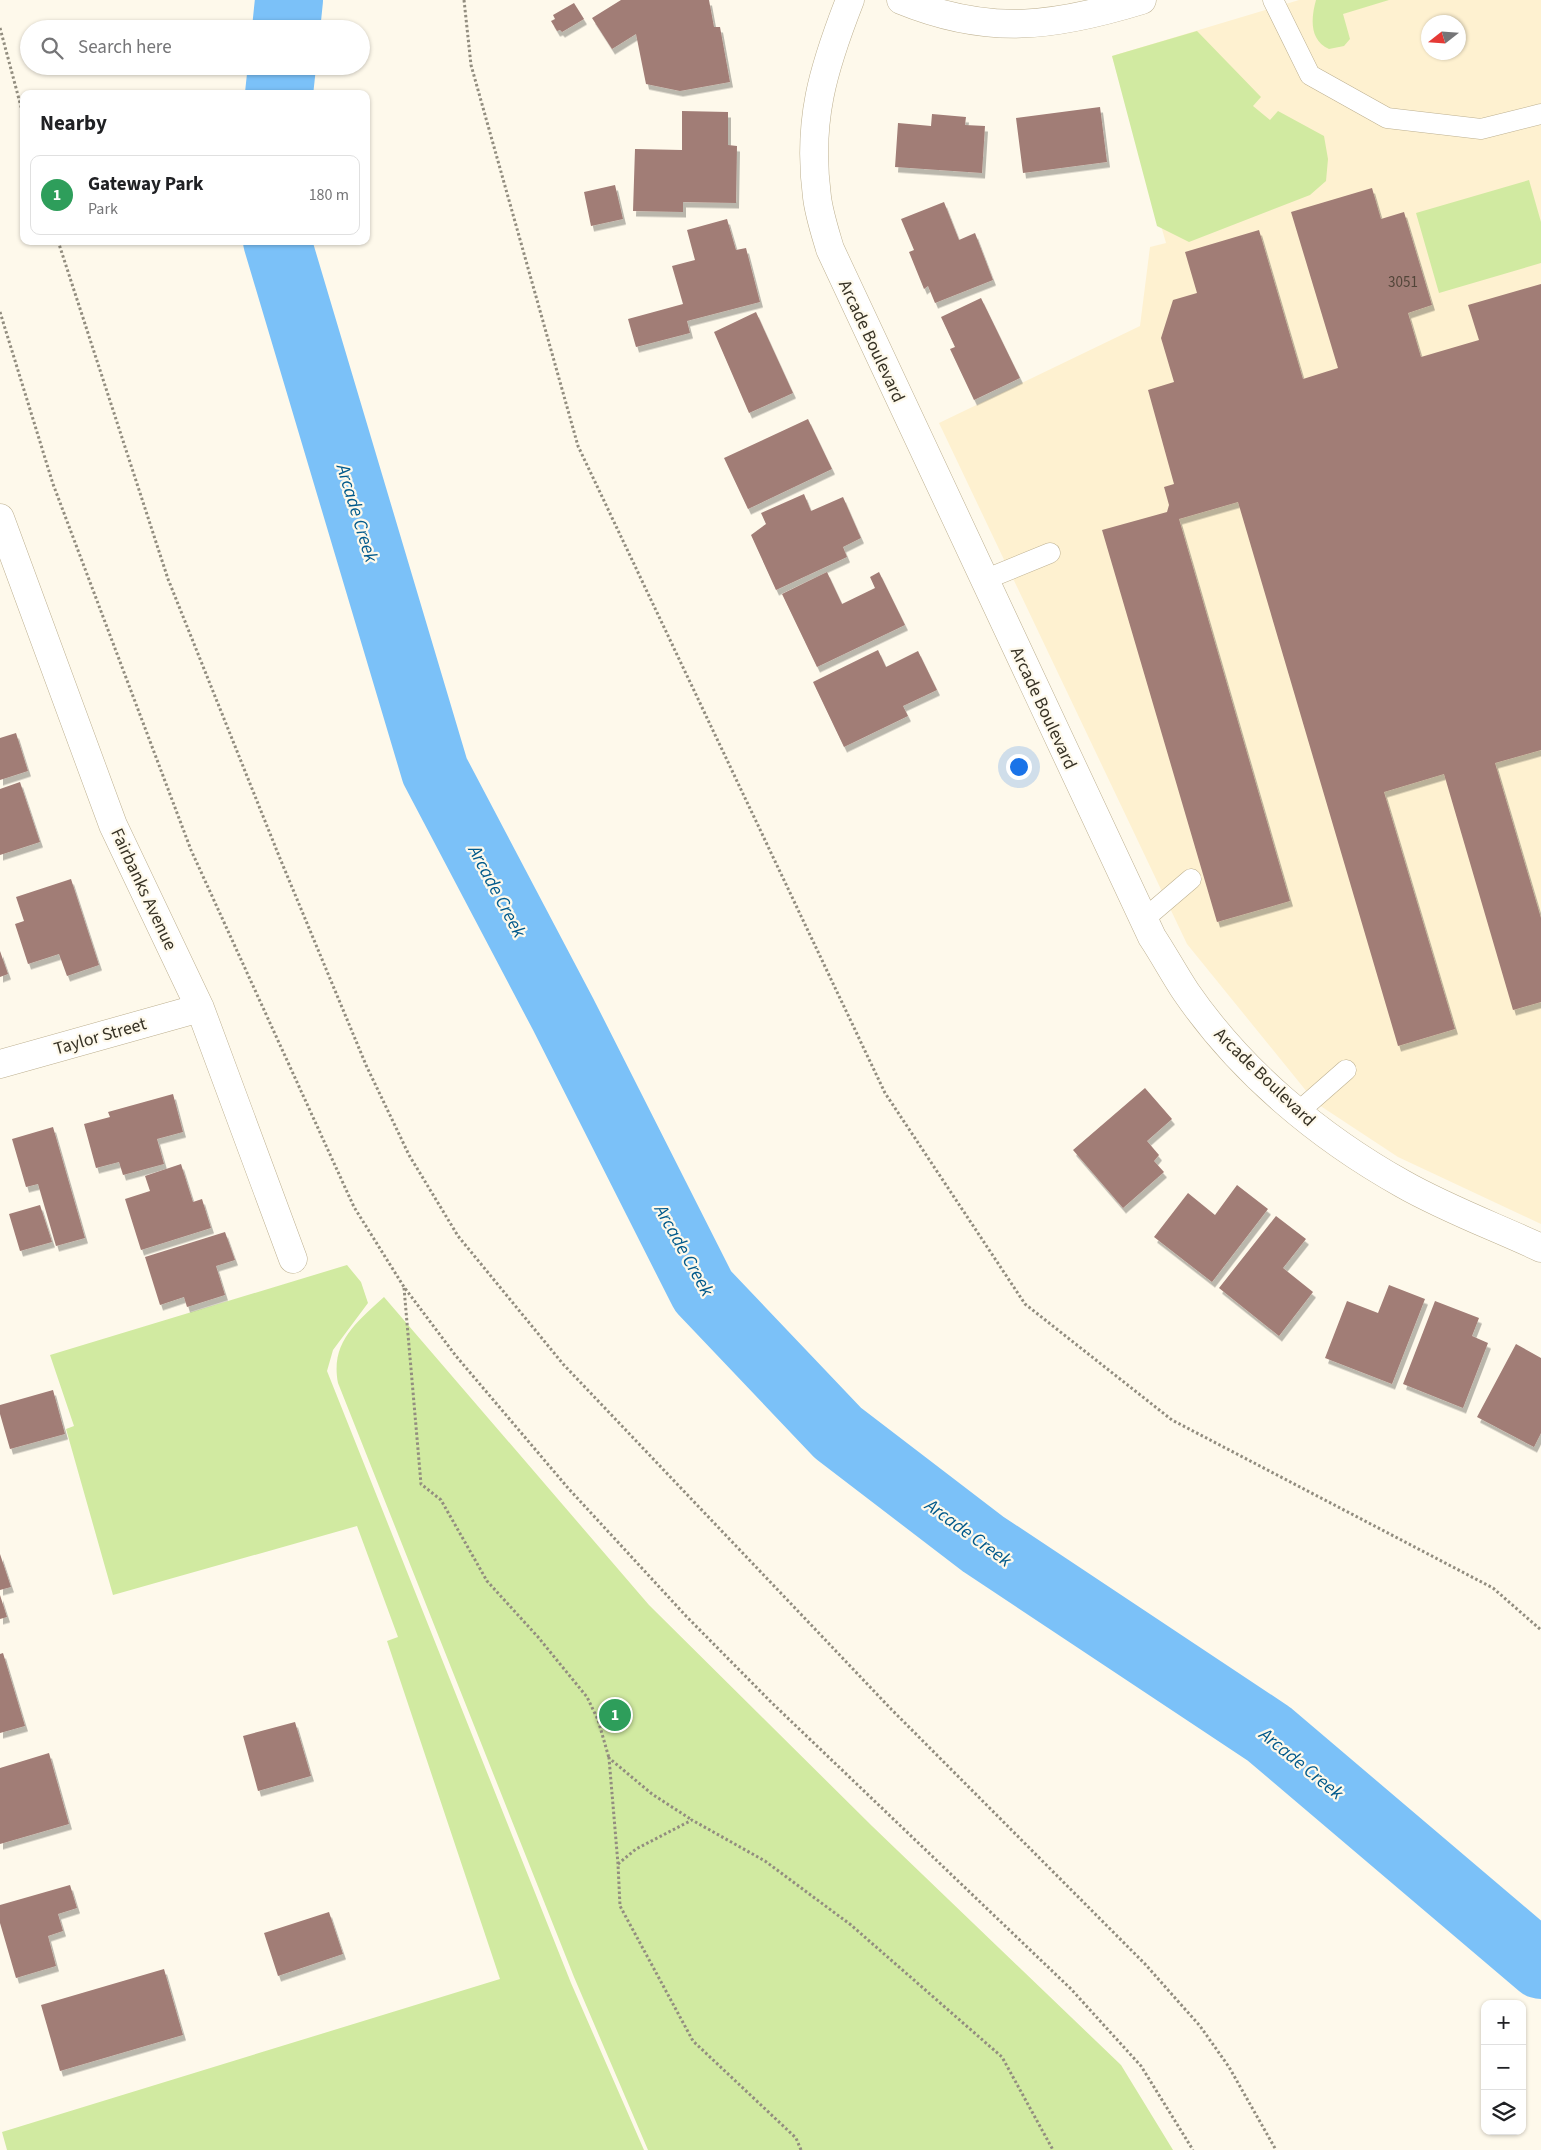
<!DOCTYPE html>
<html lang="en">
<head>
<meta charset="utf-8">
<style>
  body { margin:0; font-family:"Source Sans 3",sans-serif; background:#f6f6f6; color:#202124 }
  .controls { position:absolute; right:15px; bottom:15px; display:grid; overflow:hidden; border-radius:10px; box-shadow:0 1px 4px #0004 }
  .controls button { width:45px; height:45px; display:grid; place-items:center; padding:0; border:0; border-bottom:1px solid #e0e0e0; background:#fff; color:#202124; font:25px sans-serif }
  .compass { position:absolute; left:1421px; top:15px; width:45px; height:45px; border-radius:50%; background:#fff; box-shadow:0 1px 4px #0004; rotate:253deg }
  .you { position:absolute; left:1018px; top:766px; width:18px; height:18px; margin:-12px; border:4px solid #fff; border-radius:50%; background:#1a73e8; box-shadow:0 0 0 8px #1a73e833 }
  .badge { display:grid; place-items:center; width:32px; height:32px; border-radius:50%; background:#d93025; color:#fff; font-size:16px; font-weight:700 }
  .pin { position:absolute; translate:-50% -50%; border:2px solid #fff; box-shadow:0 1px 5px #0006 }
  .list { margin:0; padding:0; list-style:none }
  h2 { display:flex; justify-content:space-between; align-items:center; height:65px; margin:0; padding:0 20px; font-size:21px }
  h2 small { font-size:16px; font-weight:400; color:#757577 }
  .list li { display:grid; grid-template-columns:32px 1fr auto; gap:15px; align-items:center; box-sizing:border-box; height:80px; margin:0 10px 10px; padding:0 10px; border:1px solid #e0e0e0; border-radius:10px }
  .list b { display:block; font-size:19px; white-space:nowrap }
  .list p { margin:0; font-size:16px; white-space:nowrap; color:#757577 }
  .list em { font-size:16px; font-style:normal; color:#757577 }
  .icon { flex:none; width:28px; height:28px; fill:none; stroke:currentColor; stroke-width:2; stroke-linecap:round; stroke-linejoin:round }
  .map { position:relative; flex:none; width:1541px; height:2150px; overflow:hidden }
  .search { position:absolute; background:#fff; box-shadow:0 1px 4px #0004; left:20px; top:20px; width:350px; height:55px; display:flex; align-items:center; gap:12px; box-sizing:border-box; padding:0 18px; border-radius:28px; color:#757577; font-size:19px }
  .panel { position:absolute; background:#fff; box-shadow:0 1px 4px #0004; left:20px; top:90px; width:350px; height:155px; border-radius:10px }
  .map>svg:first-child { display:block }
  .built { fill:#fef1d0; fill-rule:evenodd }
  .green { fill:#d1eaa1 }
  .lines { fill:none; stroke-linecap:round; stroke-linejoin:round }
  .river { stroke:#7bc1f8; stroke-width:68 }
  .building { fill:#a17d76; filter:url(#shadow) }
  .lane-casing { stroke:#bdb090; stroke-width:21 }
  .street-casing { stroke:#bdb090; stroke-width:29 }
  .path { stroke:#928d7f; stroke-width:3; stroke-dasharray:2.5 2.5; stroke-linecap:butt }
  .lane { stroke:#fff; stroke-width:20 }
  .street { stroke:#fff; stroke-width:28 }
  .labels { text-anchor:middle; stroke-width:4.5; stroke-linejoin:round; paint-order:stroke }
  .number-label { font-size:15px; fill:#524539 }
  .street-label { font-size:18px; fill:#373225; stroke:#fef9eb }
  .water-label { font-size:19px; font-style:italic; fill:#00598b; stroke:#fef9eb }
</style>
</head>
<body>
<div class="map">
<svg width="1541" height="2150" viewBox="0 0 1541 2150">
  <defs>
    <filter id="shadow"><feDropShadow dx="3" dy="5.5" stdDeviation="0" flood-color="#0004"/></filter>
  </defs>
  <rect width="100%" height="100%" fill="#fef9eb"/>
  <!-- built -->
  <path class="built" d="M1299,0h242v1224l-143,-67 -82,-54 -129,-159 -248,-521 201,-97 10,-79 16,-4 -54,-187zM1428,22h30v30h-30z"/>
  <!-- green -->
  <path class="green" d="M1316,0h73l-46,14 7,25 -6,7 -15,3c-20,-9 -18,-31 -13,-49z
    M1197,31l64,66 -8,9 17,14 8,-9 46,25 4,23 -2,22 -16,14 -121,47 -32,-16 -45,-170z
    M1529,180l12,42v41l-102,30 -23,-80z
    M347,1265l14,17 7,21 -35,47 -6,21 244,612 73,167h-637l-5,-18 498,-153 -113,-338 11,-4 -41,-111 -244,69 -47,-166 8,-3 -24,-71z
    M384,1297l265,308 223,221 249,239 52,85h-525l-74,-173 -236,-594c-8,-41 19,-61 46,-86z"/>
  <g class="lines">
    <!-- river -->
    <path class="river" d="M286,29l3,-29
      M279,94l3,-28
      M277,241l158,530 128,243 140,277 135,142 145,111 286,190 272,231"/>
  </g>
  <!-- building -->
  <path class="building" d="M621,0h88l5,27h6l10,55 -50,9 -34,-7 -10,-50 -24,15 -20,-31z
    M574,3l10,16 -22,13 -2,-2 -3,1 -6,-10 4,-2 -2,-4z
    M1100,107l7,55 -84,11 -7,-55z
    M682,111l46,1v33l9,1 -1,57 -53,-1v10l-50,-1 2,-62 47,1z
    M932,114l34,3 -1,8 20,1 -3,47 -87,-6 3,-44 33,3z
    M615,185l8,34 -32,7 -7,-34z
    M1372,188l9,31 23,-7 28,93 -24,8 13,44 58,-17 -11,-35 73,-21v466l-46,13 46,155v84l-28,8 -69,-236 -60,18 71,237 -57,17 -160,-544 -59,17 111,382 -73,21 -115,-392 65,-18 2,-7 -5,-18 10,-3 -26,-94 26,-8 -13,-44 12,-38 24,-7 -12,-41 74,-22 44,149 35,-11 -47,-156z
    M944,202l15,38 16,-7 18,47 -58,23 -7,-17 -4,3 -15,-37 5,-2 -13,-31z
    M727,219l9,31 10,-2 14,54 -73,19 3,12 -54,14 -8,-28 55,-15 -11,-38 23,-6 -8,-30z
    M981,298l39,80 -46,22 -24,-51 5,-2 -14,-30z
    M756,312l37,81 -44,20 -35,-81z
    M808,419l24,50 -84,40 -24,-51z
    M804,494l7,17 32,-14 18,41 -18,9 4,10 -71,33 -25,-55 15,-11 -5,-11z
    M827,572l15,32 33,-16 -5,-11 9,-5 26,53 -88,42 -35,-73z
    M878,650l8,17 32,-16 19,39 -34,16 5,10 -64,31 -31,-65z
    M16,733l12,38 -28,9v-42z
    M20,782l20,60 -40,13v-66z
    M71,879l28,86 -32,11 -8,-22 -31,10 -13,-40 9,-3 -8,-24z
    M0,951l8,23 -8,3z
    M1145,1088l27,31 -25,22 12,14 -5,6 10,11 -41,36 -50,-58z
    M173,1094l10,38 -26,7 7,25 -41,11 -4,-13 -23,6 -12,-44 26,-7 -2,-5z
    M53,1127l32,111 -29,8 -18,-62 -12,3 -14,-48z
    M181,1164l12,38 9,-3 9,29 -70,22 -16,-51 25,-8 -5,-15z
    M1237,1185l31,24 -56,73 -58,-45 34,-44 27,22z
    M40,1205l12,37 -32,9 -11,-37z
    M1276,1216l30,23 -23,29 30,24 -34,44 -60,-48z
    M225,1232l10,28 -19,6 9,29 -38,12 -3,-10 -24,8 -15,-48z
    M1389,1285l36,14 -33,85 -67,-26 22,-57 31,12z
    M1435,1301l44,17 -7,18 16,7 -25,65 -60,-24z
    M1516,1344l25,14v75l-7,14 -57,-30z
    M53,1390l12,44 -55,15 -10,-35v-9z
    M0,1554l11,33 -11,3z
    M0,1595l7,22 -7,2z
    M3,1653l22,73 -25,7v-79z
    M295,1722l16,54 -53,15 -15,-55z
    M49,1753l20,71 -69,20v-76z
    M70,1885l7,23 -19,6 5,17 -15,5 8,30 -40,12 -16,-55v-18z
    M329,1912l14,42 -65,22 -14,-43z
    M164,1969l19,66 -123,36 -19,-66z"/>
  <g class="lines">
    <defs>
      <path id="lane" d="M1273,0l37,75 77,43 94,11 60,-15
        M984,580l66,-27
        M1143,920l48,-41
        M1297,1113l49,-43"/>
      <path id="street" d="M850,0c-27,69 -43,121 -33,197 2,17 8,35 13,52l322,688c12,18 22,37 34,55 55,80 133,145 217,192 44,25 93,43 138,64
        M901,0c88,36 153,27 241,0
        M0,518l113,307 87,183 93,251
        M0,1064l200,-56"/>
    </defs>
    <!-- lane casing -->
    <use href="#lane" class="lane-casing"/>
    <!-- street casing -->
    <use href="#street" class="street-casing"/>
    <!-- path -->
    <path class="path" d="M464,0l7,65 107,381 307,647 140,211 147,116 321,168 48,42
      M0,28l24,90
      M58,241l110,338 111,277 87,209 43,90 49,81 105,128 328,345 254,255 55,62 29,41 47,83
      M0,312l53,172 138,366 163,357 50,80 52,69 112,132 118,128 85,86 300,287 70,77 52,84
      M404,1288l17,196 20,16 46,81 51,56 49,60 11,23 11,38
      M618,1864l-9,-106 43,36 40,26
      M801,2150l-5,-12 -103,-97 -73,-135 -2,-42 18,-15 56,-29 73,41 86,64 151,132 51,93"/>
    <!-- lane -->
    <use href="#lane" class="lane"/>
    <!-- street -->
    <use href="#street" class="street"/>
  </g>
  <g class="labels">
    <!-- number labels -->
    <g class="number-label">
      <text x="1403" y="287">3051</text>
    </g>
    <!-- street labels -->
    <g class="street-label">
      <text transform="translate(872 341) rotate(65)" y="6">Arcade Boulevard</text>
      <text transform="translate(1044 708) rotate(65)" y="6">Arcade Boulevard</text>
      <text transform="translate(144 889) rotate(65)" y="6">Fairbanks Avenue</text>
      <text transform="translate(100 1036) rotate(-16)" y="6">Taylor Street</text>
      <text transform="translate(1265 1077) rotate(44)" y="6">Arcade Boulevard</text>
    </g>
    <!-- water labels -->
    <g class="water-label">
      <text transform="translate(358 513) rotate(73)" y="7">Arcade Creek</text>
      <text transform="translate(498 891) rotate(62)" y="7">Arcade Creek</text>
      <text transform="translate(685 1250) rotate(61)" y="7">Arcade Creek</text>
      <text transform="translate(969 1532) rotate(36)" y="7">Arcade Creek</text>
      <text transform="translate(1302 1763) rotate(39)" y="7">Arcade Creek</text>
    </g>
  </g>
</svg>
<div class="controls">
<button>+</button>
<button>−</button>
<button><svg class="icon" aria-label="layers" viewBox="0 0 24 24"><path d="M12 4l9 5-9 5-9-5zM3 14l9 5 9-5"/></svg></button>
</div>
<svg class="compass" viewBox="-18 -18 36 36"><path d="M0-13l5 13h-10z" fill="#e53935"/><path d="M0 13l5-13h-10z" fill="#757577"/></svg>
<div class="you"></div>
<div class="pin badge" style="left:615px;top:1715px;background:#2e9e5b">1</div>
<div class="search"><svg class="icon" aria-label="search" viewBox="0 0 24 24"><circle cx="10" cy="10" r="6"/><path d="M15 15l6 6"/></svg>Search here</div>
<section class="panel">
<h2>Nearby<small></small></h2>
<ul class="list">
<li><span class="badge" style="background:#2e9e5b">1</span><div><b>Gateway Park</b><p>Park</p></div><em>180 m</em></li>
</ul>
</section>
</div>
</body>
</html>
